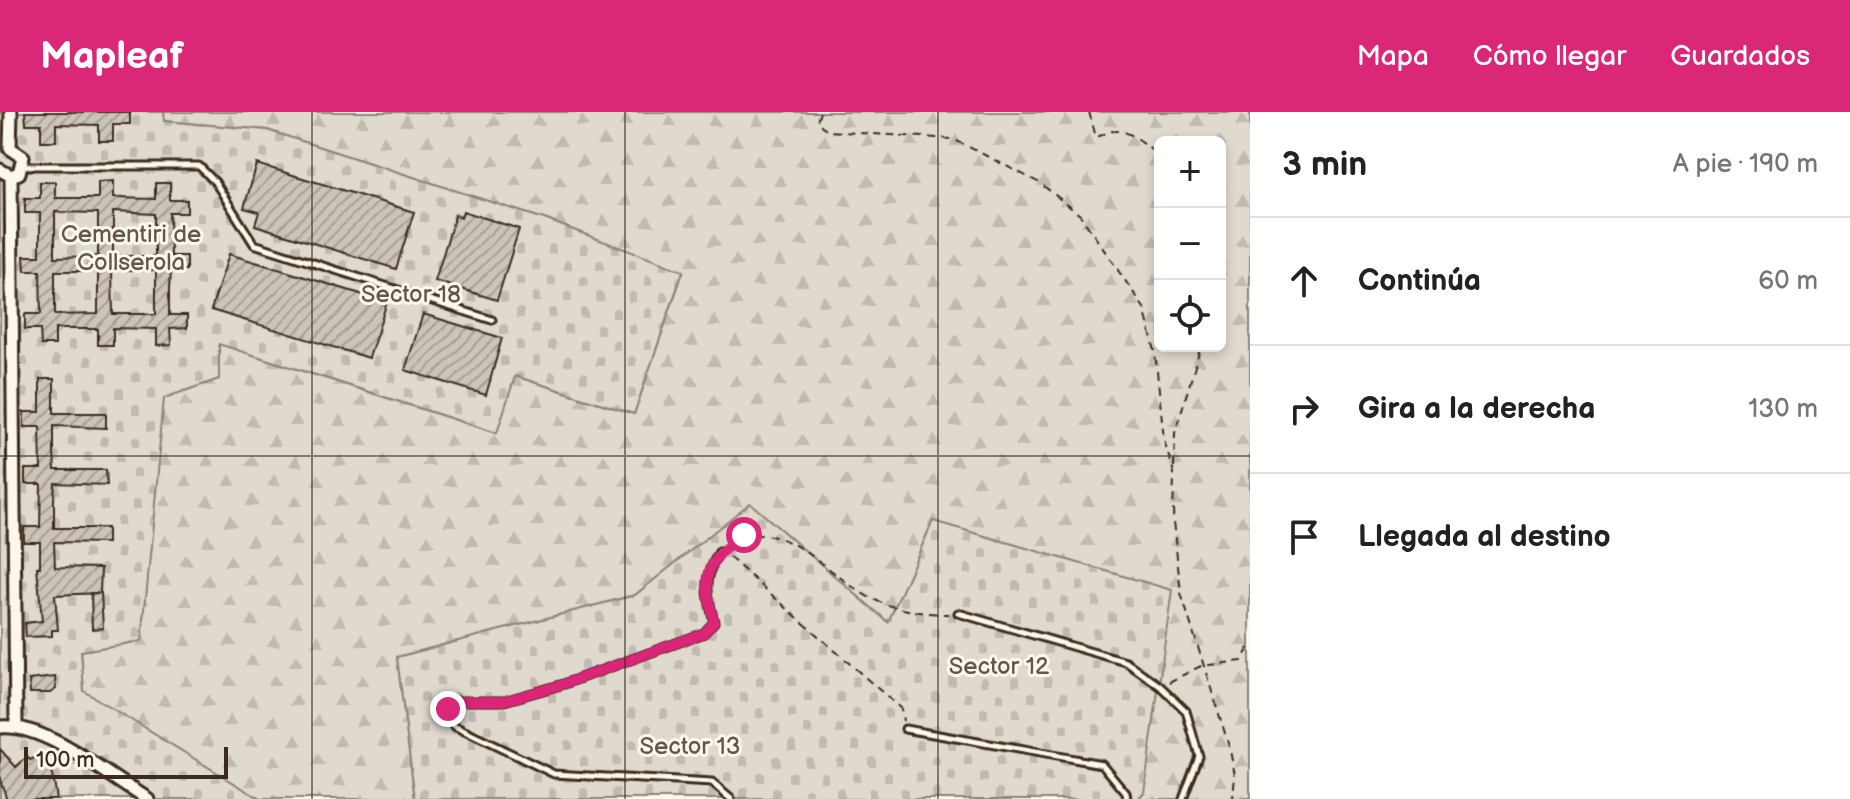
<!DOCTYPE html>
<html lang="es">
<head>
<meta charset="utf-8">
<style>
  body { margin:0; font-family:"Balsamiq Sans",sans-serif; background:#f6f6f6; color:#222 }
  .controls { position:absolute; right:24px; top:24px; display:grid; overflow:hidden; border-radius:12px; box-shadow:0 4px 12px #0003 }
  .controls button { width:72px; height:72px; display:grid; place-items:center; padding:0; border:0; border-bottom:2px solid #e0e0e0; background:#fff; color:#222; font:40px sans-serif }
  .scale { position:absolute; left:24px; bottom:20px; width:204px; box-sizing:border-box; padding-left:8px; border:4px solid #3b2a1e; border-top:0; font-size:22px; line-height:28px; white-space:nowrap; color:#3b2a1e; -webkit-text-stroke:6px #fbf7ec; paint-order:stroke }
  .stop { position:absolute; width:24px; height:24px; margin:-18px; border:6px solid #db2777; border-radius:50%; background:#fff }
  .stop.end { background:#db2777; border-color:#fff; box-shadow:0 2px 8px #0008 }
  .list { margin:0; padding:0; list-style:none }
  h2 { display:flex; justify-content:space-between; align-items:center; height:104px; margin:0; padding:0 32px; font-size:34px }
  h2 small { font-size:26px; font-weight:400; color:#767676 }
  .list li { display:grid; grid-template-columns:52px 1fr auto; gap:24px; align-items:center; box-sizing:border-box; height:128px; padding:0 32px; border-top:2px solid #e0e0e0 }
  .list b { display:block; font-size:30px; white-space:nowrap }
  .list em { font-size:26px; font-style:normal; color:#767676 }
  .icon { flex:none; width:44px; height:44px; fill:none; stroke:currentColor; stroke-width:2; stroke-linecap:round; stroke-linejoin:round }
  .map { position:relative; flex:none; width:1250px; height:687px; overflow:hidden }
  header { display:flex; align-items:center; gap:48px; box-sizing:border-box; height:112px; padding:0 40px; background:#db2777; color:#fff }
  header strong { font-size:38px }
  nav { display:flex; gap:44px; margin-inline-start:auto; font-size:28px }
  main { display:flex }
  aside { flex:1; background:#fff }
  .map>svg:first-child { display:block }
  .forest { fill:url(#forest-firs); stroke:#8d8276; stroke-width:2; fill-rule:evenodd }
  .cemetery { fill:url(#cemetery-stones); stroke:#8d8276; stroke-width:2 }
  .building { fill:url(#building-hatch); stroke:#3b2a1e; stroke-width:2; fill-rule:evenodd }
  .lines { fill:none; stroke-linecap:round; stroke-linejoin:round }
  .lane-casing { stroke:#3b2a1e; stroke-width:11 }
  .street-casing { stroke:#3b2a1e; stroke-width:17 }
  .path { stroke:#3b2a1e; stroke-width:2; stroke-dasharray:8 6; stroke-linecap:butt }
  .lane { stroke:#fbf7ec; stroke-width:5 }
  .street { stroke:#fbf7ec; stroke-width:11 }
  .route { stroke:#db2777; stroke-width:10 }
  .grid { fill:none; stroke:#3b2a1e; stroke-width:2; stroke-opacity:0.55 }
  .labels { text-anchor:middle; stroke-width:6; stroke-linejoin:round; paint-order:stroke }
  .park-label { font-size:24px; fill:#64564a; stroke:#fbf7ec }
</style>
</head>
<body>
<header>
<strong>Mapleaf</strong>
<nav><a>Mapa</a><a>Cómo llegar</a><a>Guardados</a></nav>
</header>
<main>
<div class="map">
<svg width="1250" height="687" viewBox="0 0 1250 687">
  <defs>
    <pattern id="forest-firs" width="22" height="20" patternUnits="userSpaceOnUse" patternTransform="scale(2)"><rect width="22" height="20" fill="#dfd9ce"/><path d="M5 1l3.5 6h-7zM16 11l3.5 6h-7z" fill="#c0bab0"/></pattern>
    <pattern id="cemetery-stones" width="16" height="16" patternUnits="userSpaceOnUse" patternTransform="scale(2)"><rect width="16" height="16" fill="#dfd9ce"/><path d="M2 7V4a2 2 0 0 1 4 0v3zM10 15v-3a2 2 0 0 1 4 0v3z" fill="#c0bab0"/></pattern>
    <pattern id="building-hatch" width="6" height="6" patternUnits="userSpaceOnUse" patternTransform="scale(2)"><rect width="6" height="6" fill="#ccc4b9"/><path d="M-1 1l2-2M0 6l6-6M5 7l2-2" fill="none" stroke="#a79f96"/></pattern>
  </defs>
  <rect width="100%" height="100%" fill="#fbf7ec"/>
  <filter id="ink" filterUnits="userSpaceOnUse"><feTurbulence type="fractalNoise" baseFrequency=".0125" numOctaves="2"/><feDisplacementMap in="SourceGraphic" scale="16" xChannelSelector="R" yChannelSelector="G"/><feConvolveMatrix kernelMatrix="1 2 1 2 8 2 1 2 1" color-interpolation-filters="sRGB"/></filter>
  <g filter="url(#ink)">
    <!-- forest -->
    <path class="forest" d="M163,0h1087v687h-112l6,-7 -211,-271 -44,102 -139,-119 -115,91 -238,62 18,142h-155l-176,-107 -3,-41 60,-10 22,-243 56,-19v-35l277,89 19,-57 119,38 49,-142 -139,-53 -277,-89 -104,-9zM1160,30h60v204h-60z"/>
    <!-- cemetery -->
    <path class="cemetery" d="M0,0h163l1,9 103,9 277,89 139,52 -49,143 -119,-38 -18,57 -278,-89v35l-55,19 -23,243 -60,10 3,40 176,108h-260z
      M750,391l138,119 45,-101 239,69 -28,202 -6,7h-723l-18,-142 238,-62z"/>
    <!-- building -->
    <path class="building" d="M25,0h105v12h-17v17h-14v-16l-43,-1v17h-15v-17h-15z
      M257,52l157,48 -18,57 -141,-44 4,-13 -15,-4z
      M113,69v17l43,1v-16h14v17h17v13h-17l1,43h16v14h-16l-1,16v29h17v13l-17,1 1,16 -15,1v-17l-43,-1v17h-15v-16h-43v16h-14l-1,-16h-15v-15h16l-1,-43h-15l-1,-15h16v-43h-15v-15h15v-16h15v16h43v-16zM55,100l43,1v43l-43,1zM113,100l43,2v42h-43zM112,158h44v44h-43zM55,159h43v43l-43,1z
      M463,99l56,18 -22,71 -62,-19 20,-66 6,2z
      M229,142l158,48 -18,56 -158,-48z
      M423,202l79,24 -16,57 -81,-25z
      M40,267h14v34h52v15l-52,-2v26l1,18h51l1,15 -52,-2 -1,17v28h53v15l-53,-1 1,25 46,1 -1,25 -45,2 3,35h-6v6l-26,1 -1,-14 17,-2 -5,-54h3v-25h-16v-15h16l1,-43h-16v-15h16l-1,-42h-16v-15h16z
      M91,481h10l2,35 -11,1z
      M55,565l1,12 -6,4h-20l-1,-13z
      M0,637l16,18 11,-10 3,3 11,-5 11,20 4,24h-49l-7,-19z"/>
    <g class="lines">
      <defs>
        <path id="lane" d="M24,54h175l16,16 39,62 238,76
          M719,440c-16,26 -12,42 -5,70l-10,11 -140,51 -60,17h-50l-6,8 6,17 100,48 158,9 19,16
          M958,501l168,49 34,24 26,25 13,45 -16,43
          M905,617l197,35 24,29 1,6"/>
        <path id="street" d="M10,36l13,9 -4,16 -8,3
          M10,36l1,-36
          M0,58l11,6
          M11,64l5,549
          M0,615c43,-5 109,49 147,72"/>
      </defs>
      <!-- lane casing -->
      <use href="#lane" class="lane-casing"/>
      <!-- street casing -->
      <use href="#street" class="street-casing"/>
      <!-- path -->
      <path class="path" d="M820,0l-3,9 10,10 126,8 87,44 40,32 64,93 11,43 9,89 10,33 -1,49 8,71 48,153 6,29 -2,24
        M1089,0l7,25c5,-1 8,-3 12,-5 20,-6 39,14 52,24
        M1220,146l4,17 -4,5
        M1174,355l1,-34 26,-87
        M728,434c55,-38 100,33 147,54 23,10 50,14 74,14
        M729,445l172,152 2,12
        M1169,570l32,-16 41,-5 8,-16"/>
      <!-- lane -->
      <use href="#lane" class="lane"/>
      <!-- street -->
      <use href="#street" class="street"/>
    </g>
  </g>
  <g class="lines" filter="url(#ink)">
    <!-- route -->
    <path class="route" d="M448,597l6,-8h50l60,-17 140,-51 10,-11c-11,-46 -12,-59 30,-87"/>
  </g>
  <!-- grid -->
  <path class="grid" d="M312,0v687M625,0v687M938,0v687M0,344h1250"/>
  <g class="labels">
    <!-- park labels -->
    <g class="park-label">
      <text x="131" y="130">Cementiri de<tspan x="131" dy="28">Collserola</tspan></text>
      <text x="411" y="190">Sector 18</text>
      <text x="999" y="562">Sector 12</text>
      <text x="690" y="642">Sector 13</text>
    </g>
  </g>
</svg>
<div class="controls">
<button>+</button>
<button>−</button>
<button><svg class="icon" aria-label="locate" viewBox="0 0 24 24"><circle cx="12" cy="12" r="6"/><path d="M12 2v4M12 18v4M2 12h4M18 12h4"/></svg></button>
</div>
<div class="scale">100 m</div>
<div class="stop" style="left:744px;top:423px"></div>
<div class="stop end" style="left:448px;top:597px"></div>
</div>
<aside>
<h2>3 min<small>A pie · 190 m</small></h2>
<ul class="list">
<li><svg class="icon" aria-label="ahead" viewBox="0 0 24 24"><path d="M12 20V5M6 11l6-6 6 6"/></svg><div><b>Continúa</b></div><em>60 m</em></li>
<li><svg class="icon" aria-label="right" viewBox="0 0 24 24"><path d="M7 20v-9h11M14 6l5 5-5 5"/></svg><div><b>Gira a la derecha</b></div><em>130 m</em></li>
<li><svg class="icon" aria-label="arrive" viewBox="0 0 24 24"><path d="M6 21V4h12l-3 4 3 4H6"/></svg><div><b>Llegada al destino</b></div></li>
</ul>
</aside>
</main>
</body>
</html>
